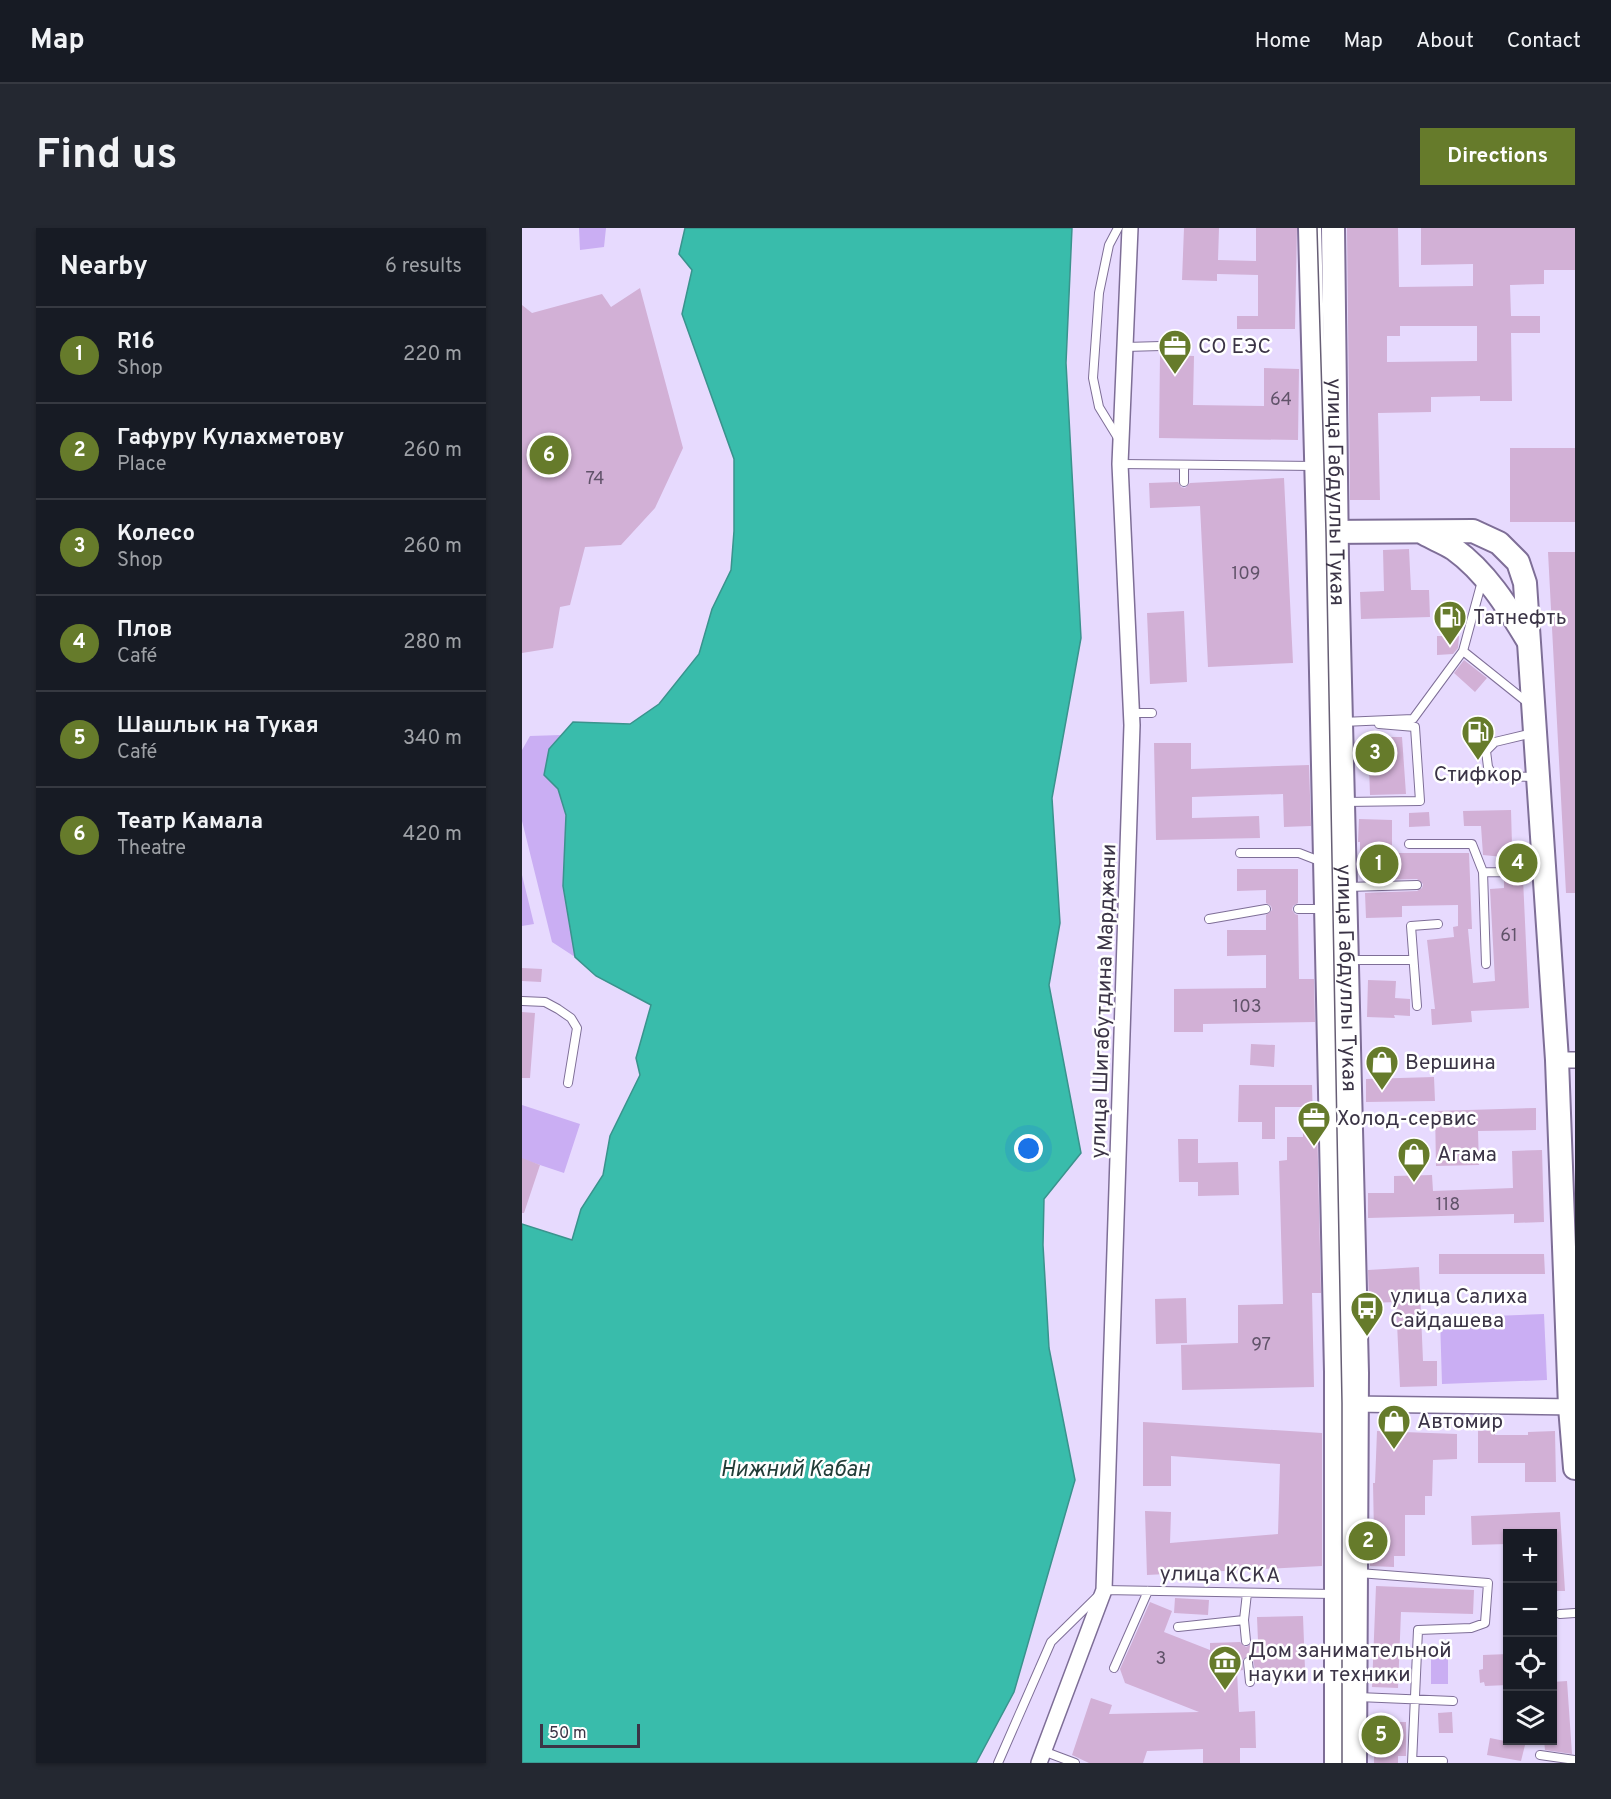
<!DOCTYPE html>
<html lang="en">
<head>
<meta charset="utf-8">
<style>
  body { margin:0; font-family:Overpass,sans-serif; background:#242831; color:#f1f3f6 }
  .controls { position:absolute; right:18px; bottom:18px; display:grid; overflow:hidden; border-radius:0px; box-shadow:0 2px 4px #0004 }
  .controls button { width:54px; height:54px; display:grid; place-items:center; padding:0; border:0; border-bottom:2px solid #363941; background:#171b24; color:#f1f3f6; font:30px sans-serif }
  .scale { position:absolute; left:18px; bottom:15px; width:100px; box-sizing:border-box; padding-left:6px; border:3px solid #3b3446; border-top:0; font-size:16px; line-height:21px; white-space:nowrap; color:#3b3446; -webkit-text-stroke:4px #fff; paint-order:stroke }
  .you { position:absolute; left:507px; top:921px; width:21px; height:21px; margin:-15px; border:4px solid #fff; border-radius:50%; background:#1a73e8; box-shadow:0 0 0 9px #1a73e833 }
  .badge { display:grid; place-items:center; width:39px; height:39px; border-radius:50%; background:#667b2b; color:#fff; font-size:20px; font-weight:700 }
  .pin { position:absolute; translate:-50% -50%; border:3px solid #fff; box-shadow:0 2px 6px #0006 }
  .list { margin:0; padding:0; list-style:none }
  h2 { display:flex; justify-content:space-between; align-items:center; height:78px; margin:0; padding:0 24px; font-size:26px }
  h2 small { font-size:20px; font-weight:400; color:#9ea1a6 }
  .list li { display:grid; grid-template-columns:39px 1fr auto; gap:18px; align-items:center; box-sizing:border-box; height:96px; padding:0 24px; border-top:2px solid #363941 }
  .list b { display:block; font-size:22px; white-space:nowrap }
  .list p { margin:0; font-size:20px; white-space:nowrap; color:#9ea1a6 }
  .list em { font-size:20px; font-style:normal; color:#9ea1a6 }
  .icon { flex:none; width:33px; height:33px; fill:none; stroke:currentColor; stroke-width:2; stroke-linecap:round; stroke-linejoin:round }
  .map { position:relative; flex:none; width:1053px; height:1535px; overflow:hidden; border-radius:0px }
  header { display:flex; align-items:center; gap:36px; box-sizing:border-box; height:84px; padding:0 30px; background:#171b24; border-bottom:2px solid #363941 }
  header strong { font-size:28px }
  nav { display:flex; gap:33px; margin-inline-start:auto; font-size:21px }
  .intro { display:flex; align-items:center; justify-content:space-between; box-sizing:border-box; height:144px; padding:0 36px }
  h1 { margin:0; font-size:42px }
  .button { padding:15px 27px; border-radius:0px; background:#667b2b; color:#fff; font-size:21px; font-weight:700 }
  main { display:flex; gap:36px; padding:0 36px }
  aside { flex:1; background:#171b24; border-radius:0px; box-shadow:0 2px 4px #0004 }
  .map>svg:first-child { display:block }
  .green { fill:#caaef3 }
  .water { fill:#39bcab; stroke:#3a938d; stroke-width:1.5 }
  .building { fill:#d2b0d6; fill-rule:evenodd }
  .lines { fill:none; stroke-linecap:round; stroke-linejoin:round }
  .lane-casing { stroke:#7e6e97; stroke-width:10 }
  .street-casing { stroke:#7e6e97; stroke-width:18 }
  .secondary-casing { stroke:#7e6e97; stroke-width:26 }
  .lane { stroke:#fff; stroke-width:8 }
  .street { stroke:#fff; stroke-width:15 }
  .secondary { stroke:#fff; stroke-width:22 }
  .tram { stroke:#675e75; stroke-width:1.5 }
  .labels { text-anchor:middle; stroke-width:5; stroke-linejoin:round; paint-order:stroke }
  .number-label { font-size:18px; fill:#61536a }
  .poi-label { font-size:21px; fill:#3b3446; stroke:#fff; text-anchor:start }
  .street-label { font-size:21px; fill:#3b3446; stroke:#fff }
  .water-label { font-size:22px; font-style:italic; fill:#223d38; stroke:#fff }
</style>
</head>
<body>
<header>
<strong>Map</strong>
<nav><a>Home</a><a>Map</a><a>About</a><a>Contact</a></nav>
</header>
<div class="intro"><h1>Find us</h1><a class="button">Directions</a></div>
<main>
<aside>
<h2>Nearby<small>6 results</small></h2>
<ul class="list">
<li><span class="badge">1</span><div><b>R16</b><p>Shop</p></div><em>220 m</em></li>
<li><span class="badge">2</span><div><b>Гафуру Кулахметову</b><p>Place</p></div><em>260 m</em></li>
<li><span class="badge">3</span><div><b>Колесо</b><p>Shop</p></div><em>260 m</em></li>
<li><span class="badge">4</span><div><b>Плов</b><p>Café</p></div><em>280 m</em></li>
<li><span class="badge">5</span><div><b>Шашлык на Тукая</b><p>Café</p></div><em>340 m</em></li>
<li><span class="badge">6</span><div><b>Театр Камала</b><p>Theatre</p></div><em>420 m</em></li>
</ul>
</aside>
<div class="map">
<svg width="1053" height="1535" viewBox="0 0 1053 1535">
  <rect width="100%" height="100%" fill="#e7dafe"/>
  <!-- green -->
  <path class="green" d="M57,0h27l-2,19 -24,3z
    M39,507l-12,14 17,66 -3,71 12,71 -23,-15 -30,-121v-71l8,-14z
    M0,647l12,49 -12,2z
    M0,877l58,19 -16,49 -42,-14z
    M1022,1086l3,66 -105,4 -2,-66z
    M909,1421h17v35h-17z"/>
  <!-- water -->
  <path class="water" d="M163,0h387l-6,135 15,275 -29,160 8,125 -11,62 32,168 -37,46 -1,46 6,103 26,132 -61,212 -38,71h-454v-539l50,16 9,-31 22,-34 7,-39 30,-61 -4,-17 15,-53 -55,-29 -21,-19 -12,-71 3,-71 -8,-26 -14,-14 5,-26 24,-27 57,2 29,-20 40,-50 13,-45 19,-39 3,-39v-72l-52,-145 10,-44 -13,-16z"/>
  <!-- building -->
  <path class="building" d="M662,0h35l-1,32 38,1v-33h41l-2,101h-58v-13h21v-41l-41,-1v7l-35,-1z
    M825,0h51l1,59 74,-1v-22l-52,1v-37h154v42h-31v14l-34,1 1,31h29v17h-29l1,68h-32v-5l-49,1v15l-53,1 2,87h-30zM878,98h77v35l-90,1v-26h13z
    M118,60l43,160 -28,60 -34,37 -36,2 -15,58 -10,2 -7,41 -31,5v-348l10,8 70,-19 9,13z
    M638,127l34,1 -1,49 71,1v-38l35,1 -1,71 -139,-2z
    M988,220h65v74h-65z
    M762,250l9,185 -85,4 -8,-161 -50,2 -1,-25 29,-1 3,5 4,1 5,-5z
    M887,321l2,41h18l1,27 -69,2 -1,-27 24,-1 -1,-41z
    M1026,324h27v341h-9z
    M662,383l3,71 -37,2 -3,-71z
    M915,408h22l-1,12 -5,6 -16,1z
    M942,432l23,18 -12,14 -21,-19z
    M846,509h34l4,57 -36,1z
    M632,515h37v26l118,-4 2,61 -27,1 -1,-33 -91,3v21l67,-2 1,22 -104,2z
    M989,582l1,35h11l1,22 -21,-1v-9l-20,-2 -2,-29h-17l-1,-15z
    M907,584l1,14 -21,1v-14z
    M837,591l33,1v33h77l3,76h-4l5,54 22,-2 -5,-92 14,-1v-10l19,1 6,129 -58,3 1,11 -40,3 -1,-16h4l-8,-69 27,-3 -1,-10 5,-1v-21l-56,1v11l-36,1 -1,-25 52,-2 5,-3 1,-4 -6,-5 -46,1v-23h-11v-15h-2z
    M715,641h61v34l-5,3 -1,4 3,4 3,1 1,64h15l1,43 -112,2v8h-29v-43l92,-1v-33l-39,1v-26h39v-15l6,-5 -1,-4 -5,-3v-13l-29,1z
    M0,740l20,1 -1,13 -19,-1z
    M846,752l28,1 -1,17 15,1v17l-16,-1 1,3 -28,-1z
    M0,784l13,1 -5,65h-8z
    M729,816l24,1 -1,22 -24,-2z
    M912,849l1,24 -69,1v-23z
    M717,857h73l1,36 4,-1 4,173h-9l2,94 -132,3 -1,-45 57,-2v-38l45,-1 -4,-143 8,-1v-23h16l-1,-30h-27v32h-13v-17h-24z
    M1014,880v22l-58,1 1,34 -43,1 -1,-55z
    M656,911h20v24l40,-1 1,33 -41,1v-14h-19z
    M1020,922l2,72 -30,1v-9l-146,4v-25h26v-17l38,-1 1,16 80,-3 -1,-37z
    M0,930l18,7 -16,48h-2z
    M917,1026h105l1,20h-106z
    M897,1039l4,94h14v25l-37,1 -4,-85 -27,1 -1,-33z
    M664,1070l1,45 -31,1 -1,-45z
    M621,1194l179,11v133l-175,9 -2,-64 26,1 -1,31 108,-9 2,-70 -109,-8v30h-28z
    M973,1202v5h33v-3l27,-1 1,51h-31v-19h-47v-32z
    M855,1203l80,3v25l-24,1 -1,36h-7v19h-20v41h-11v11l-24,-1v-33l4,1 -1,-51h2z
    M1038,1284l5,79h-13v-58h-44v11l-36,1 -1,-29z
    M854,1358l98,4 -1,24 -72,-2 -3,76 -26,-1z
    M653,1370l34,2 -1,15 -34,-2z
    M628,1374l22,9 -8,21 46,18v-7l30,-1 6,5 4,-2 2,-3 6,-1 -1,-24 46,-1 2,53 -50,1 -2,-11 -5,-3 -6,4 1,10 -6,1 2,41 16,-1 1,37h-16v15h-37v-14l-56,2 -4,12h-54l-17,-8 19,-57 21,7 -3,9 90,-2 -74,-29 -5,-14z
    M986,1426v31l-23,1 -1,-4 -4,1 -1,-13 4,-1v-14z
    M1045,1453l5,73 -27,-4 -1,-10h8v-58z
    M930,1484l1,21h-14l-1,-20z
    M852,1494h32v34h-8v7h-24z
    M968,1510l35,7 -4,16 -34,-6z"/>
  <g class="lines">
    <defs>
      <path id="lane" d="M596,0l-9,17 -10,48 -6,85 6,29 19,31
        M603,119l36,-1
        M598,236l194,2
        M662,237v17
        M941,423l65,52
        M609,485h21
        M820,494l71,-3 50,-68 19,-70
        M1011,505l-38,9 -9,9 2,16 5,9 42,1
        M822,574l76,-1 -5,-74 -36,-3
        M887,616h63l11,28 60,1
        M718,625h59l18,7 6,1
        M961,644l3,92
        M825,659l70,-2
        M776,681h26
        M687,691l57,-10
        M827,732h64
        M0,773l23,1 13,7 13,9 6,10 -9,55
        M895,778l-6,-80 27,-2
        M837,1345l129,10 -3,40 -14,5 -53,2 -6,133
        M1038,1386l15,-1
        M722,1392l2,21
        M656,1399l66,-7 3,-27
        M726,1434l2,20
        M592,1440l34,-77
        M836,1469l95,4
        M521,1523l32,12
        M1018,1527l35,5
        M890,1533h31
        M476,1535l53,-121 53,-52 230,4"/>
      <path id="street" d="M1035,832h18
        M828,1176l225,3
        M517,1535l65,-173 28,-865 -12,-261 10,-236"/>
      <g id="secondary">
        <path d="M788,0l8,304 18,840v391"/>
        <path id="s1" d="M811,0l4,332 20,813 -2,390"/>
        <path d="M801,304l150,-1 26,12 19,19 7,21 32,477 13,347 5,61"/>
        <path d="M903,306c9,5 20,9 29,15 32,23 53,57 73,90"/>
      </g>
    </defs>
    <!-- lane casing -->
    <use href="#lane" class="lane-casing"/>
    <!-- street casing -->
    <use href="#street" class="street-casing"/>
    <!-- secondary casing -->
    <use href="#secondary" class="secondary-casing"/>
    <!-- lane -->
    <use href="#lane" class="lane"/>
    <!-- street -->
    <use href="#street" class="street"/>
    <!-- secondary -->
    <use href="#secondary" class="secondary"/>
    <!-- tram -->
    <path class="tram" d="M795,0l9,304 16,871v360"/>
  </g>
  <!-- icons -->
  <defs>
    <symbol id="office-pin" viewBox="-11 -11 22 30"><path d="M0 17L-7.5 6A9.5 9.5 0 1 1 7.5 6Z" fill="#667b2b" stroke="#fff"/><path d="M-6-3h4V-5.5h4V-3h4V5H-6ZM-1-4.5V-3h2v-1.5ZM-6 0V1H6V0Z" fill="#fff"/></symbol>
    <symbol id="fuel-pin" viewBox="-11 -11 22 30"><path d="M0 17L-7.5 6A9.5 9.5 0 1 1 7.5 6Z" fill="#667b2b" stroke="#fff"/><path d="M-5.5-6h7V0h2V4h1.3V-2.5L3-4.5l.8-.8L6-3V5H2.5V1h-1V6h-7ZM-4.2-4.7v3.2H.2V-4.7Z" fill="#fff"/></symbol>
    <symbol id="shop-pin" viewBox="-11 -11 22 30"><path d="M0 17L-7.5 6A9.5 9.5 0 1 1 7.5 6Z" fill="#667b2b" stroke="#fff"/><path d="M-5-2.5h2.3a2.7 3.5 0 0 1 5.4 0H5L5.5 6h-11ZM-1.5-2.5h3a1.5 2.3 0 0 0-3 0Z" fill="#fff"/></symbol>
    <symbol id="bus-pin" viewBox="-11 -11 22 30"><path d="M0 17L-7.5 6A9.5 9.5 0 1 1 7.5 6Z" fill="#667b2b" stroke="#fff"/><path d="M-5-6H5V4H4V6H2V4H-2V6H-4V4H-5ZM-3.5-4V0h7V-4ZM-3.5 1.2v1.5H-2V1.2ZM2 1.2v1.5H3.5V1.2Z" fill="#fff"/></symbol>
    <symbol id="museum-pin" viewBox="-11 -11 22 30"><path d="M0 17L-7.5 6A9.5 9.5 0 1 1 7.5 6Z" fill="#667b2b" stroke="#fff"/><path d="M0-6L6-3V-2H-6V-3ZM-5-1h2V3h-2ZM-1-1h2V3h-2ZM3-1h2V3H3ZM-6 4H6V6H-6Z" fill="#fff"/></symbol>
  </defs>
  <g fill-rule="evenodd">
    <use href="#office-pin" x="634" y="99" width="38" height="52"/>
    <use href="#fuel-pin" x="909" y="370" width="38" height="52"/>
    <use href="#fuel-pin" x="937" y="485" width="38" height="52"/>
    <use href="#shop-pin" x="841" y="815" width="38" height="52"/>
    <use href="#office-pin" x="773" y="871" width="38" height="52"/>
    <use href="#shop-pin" x="873" y="907" width="38" height="52"/>
    <use href="#bus-pin" x="826" y="1061" width="38" height="52"/>
    <use href="#shop-pin" x="853" y="1174" width="38" height="52"/>
    <use href="#museum-pin" x="684" y="1415" width="38" height="52"/>
  </g>
  <g class="labels">
    <!-- number labels -->
    <g class="number-label">
      <text x="759" y="177">64</text>
      <text x="73" y="256">74</text>
      <text x="724" y="351">109</text>
      <text x="987" y="713">61</text>
      <text x="725" y="784">103</text>
      <text x="926" y="982">118</text>
      <text x="739" y="1122">97</text>
      <text x="639" y="1436">3</text>
    </g>
    <!-- poi labels -->
    <g class="poi-label">
      <text x="676" y="125">СО ЕЭС</text>
      <text x="951" y="396">Татнефть</text>
      <text x="956" y="553" text-anchor="middle">Стифкор</text>
      <text x="883" y="841">Вершина</text>
      <text x="815" y="897">Холод-сервис</text>
      <text x="915" y="933">Агама</text>
      <text x="868" y="1075">улица Салиха<tspan x="868" dy="24">Сайдашева</tspan></text>
      <text x="895" y="1200">Автомир</text>
      <text x="726" y="1429">Дом занимательной<tspan x="726" dy="24">науки и техники</tspan></text>
    </g>
    <!-- street labels -->
    <g class="street-label">
      <text dy="7" stroke="none"><textPath href="#s1" startOffset="264">улица Габдуллы Тукая</textPath></text>
      <text dy="7" stroke="none"><textPath href="#s1" startOffset="750">улица Габдуллы Тукая</textPath></text>
      <text transform="translate(581 773) rotate(-88)" y="7">улица Шигабутдина Марджани</text>
      <text transform="translate(698 1346) rotate(1)" y="7">улица КСКА</text>
    </g>
    <!-- water labels -->
    <g class="water-label">
      <text x="273" y="1248">Нижний Кабан</text>
    </g>
  </g>
</svg>
<div class="controls">
<button>+</button>
<button>−</button>
<button><svg class="icon" aria-label="locate" viewBox="0 0 24 24"><circle cx="12" cy="12" r="6"/><path d="M12 2v4M12 18v4M2 12h4M18 12h4"/></svg></button>
<button><svg class="icon" aria-label="layers" viewBox="0 0 24 24"><path d="M12 4l9 5-9 5-9-5zM3 14l9 5 9-5"/></svg></button>
</div>
<div class="scale">50 m</div>
<div class="you"></div>
<div class="pin badge" style="left:857px;top:636px">1</div>
<div class="pin badge" style="left:846px;top:1313px">2</div>
<div class="pin badge" style="left:853px;top:525px">3</div>
<div class="pin badge" style="left:996px;top:635px">4</div>
<div class="pin badge" style="left:859px;top:1507px">5</div>
<div class="pin badge" style="left:27px;top:227px">6</div>
</div>
</main>
</body>
</html>
